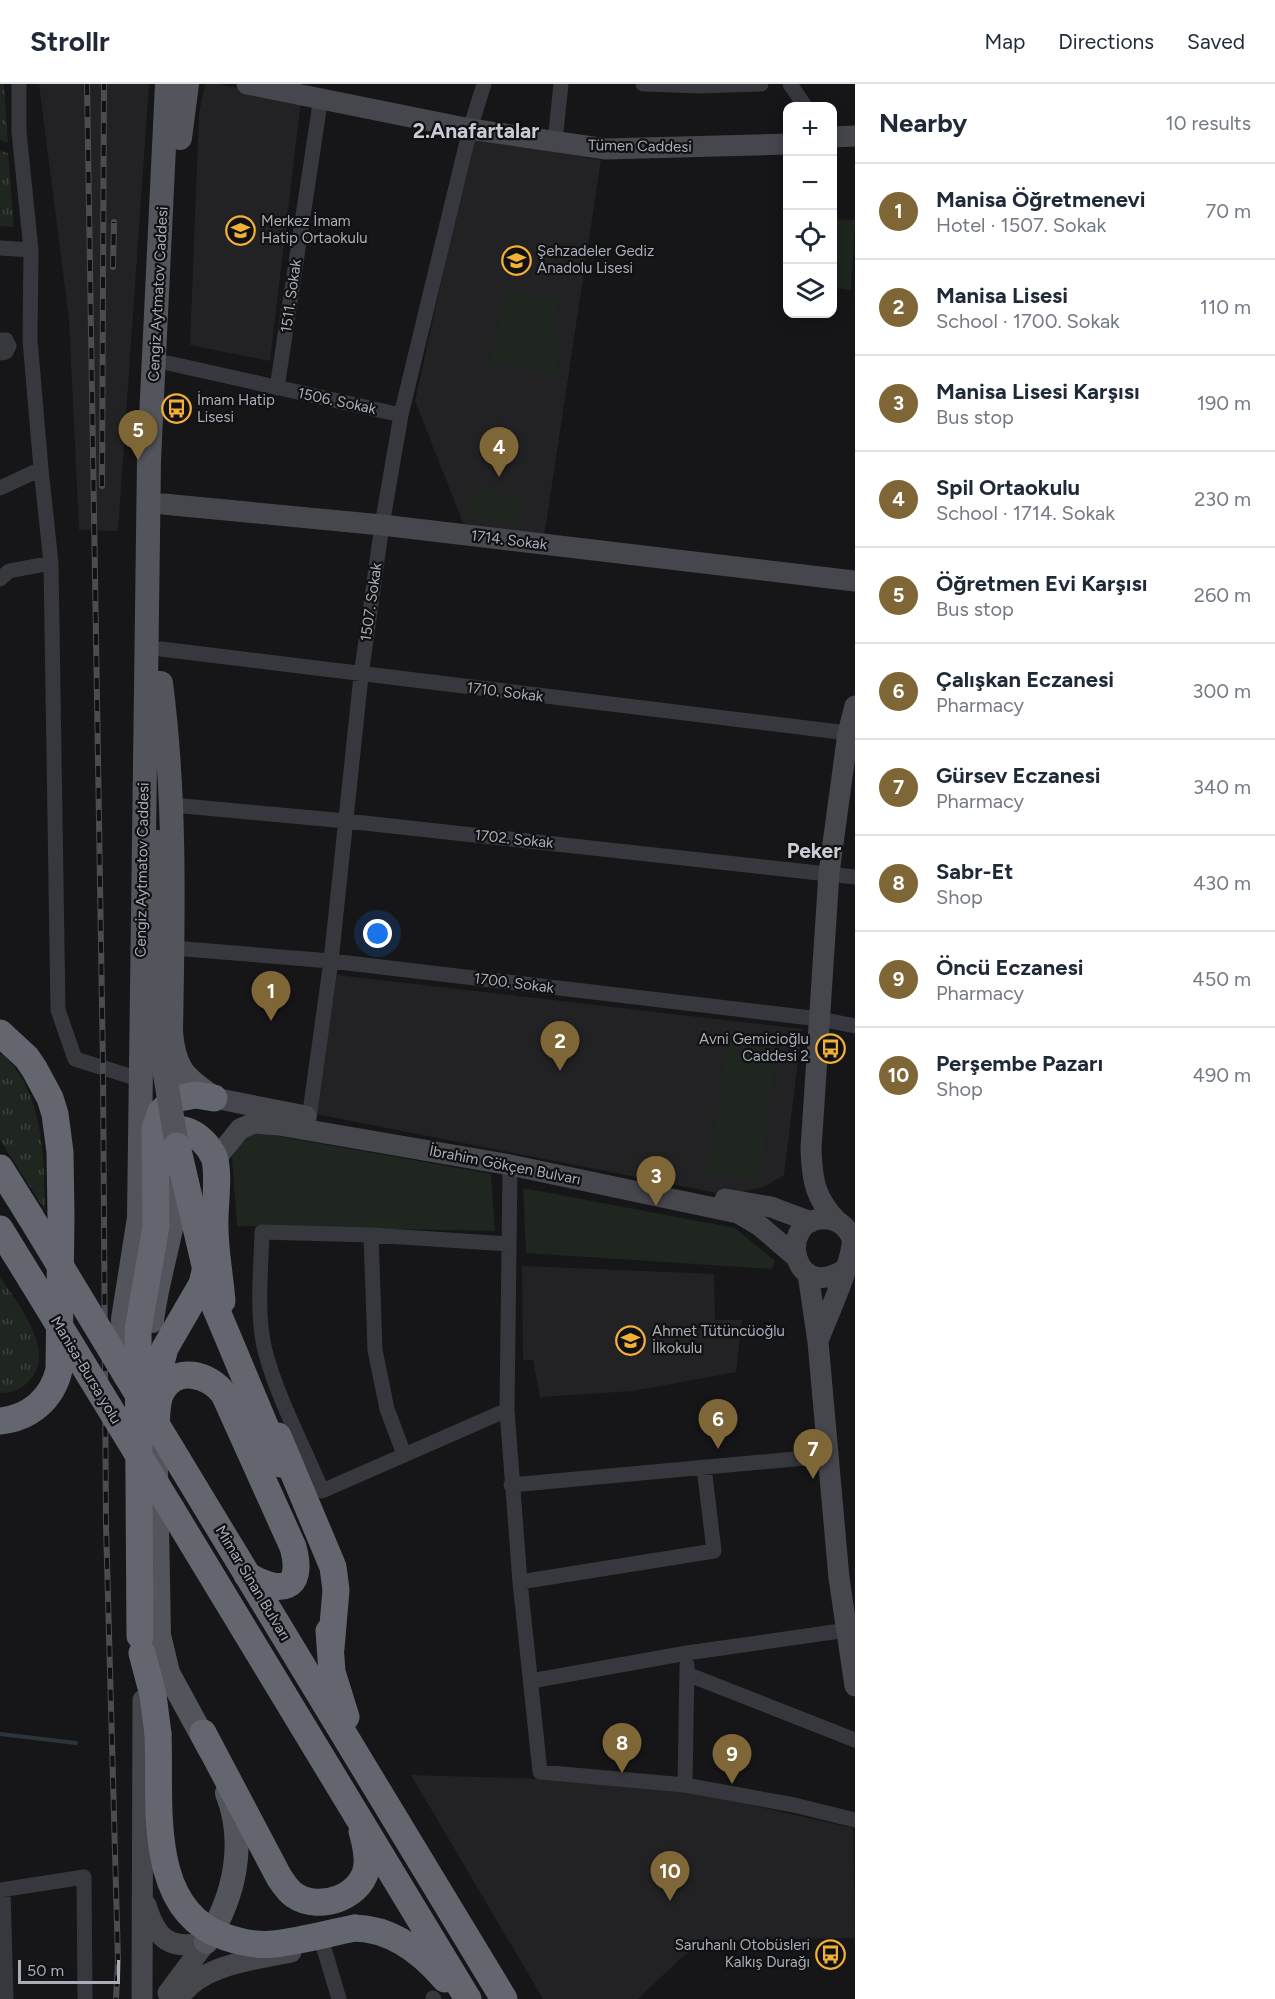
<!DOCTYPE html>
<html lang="en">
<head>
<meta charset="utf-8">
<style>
  body { margin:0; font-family:Figtree,sans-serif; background:#f6f6f7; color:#1f2937 }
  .controls { position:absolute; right:18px; top:18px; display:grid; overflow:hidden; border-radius:12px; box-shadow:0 3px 15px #0003 }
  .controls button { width:54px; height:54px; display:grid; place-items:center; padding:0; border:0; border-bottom:2px solid #e0e1e3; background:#fff; color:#1f2937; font:30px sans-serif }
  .scale { position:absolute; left:18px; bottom:15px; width:102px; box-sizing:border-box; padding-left:6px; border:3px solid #a8adb8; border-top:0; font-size:16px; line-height:21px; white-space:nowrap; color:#a8adb8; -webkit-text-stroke:4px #111113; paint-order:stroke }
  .you { position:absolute; left:378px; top:850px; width:21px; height:21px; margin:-15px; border:4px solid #fff; border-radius:50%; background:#1a73e8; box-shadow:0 0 0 9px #1a73e833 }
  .badge { display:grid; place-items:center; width:39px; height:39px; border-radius:50%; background:#7e6636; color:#fff; font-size:20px; font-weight:700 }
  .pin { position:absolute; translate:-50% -50px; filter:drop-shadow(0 2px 3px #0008) }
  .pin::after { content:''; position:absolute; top:32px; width:21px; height:18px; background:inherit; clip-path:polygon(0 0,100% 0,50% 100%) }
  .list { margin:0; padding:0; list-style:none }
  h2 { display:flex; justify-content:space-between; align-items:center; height:78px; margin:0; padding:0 24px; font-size:26px }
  h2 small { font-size:20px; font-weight:400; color:#747a83 }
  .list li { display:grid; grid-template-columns:39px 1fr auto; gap:18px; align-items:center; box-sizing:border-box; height:96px; padding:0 24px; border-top:2px solid #e0e1e3 }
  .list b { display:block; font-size:22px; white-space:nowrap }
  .list p { margin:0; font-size:20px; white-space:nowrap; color:#747a83 }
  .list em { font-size:20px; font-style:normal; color:#747a83 }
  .icon { flex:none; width:33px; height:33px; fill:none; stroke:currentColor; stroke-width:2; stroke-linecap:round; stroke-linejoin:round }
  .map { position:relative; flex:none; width:855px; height:1915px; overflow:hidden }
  header { display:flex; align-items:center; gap:36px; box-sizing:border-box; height:84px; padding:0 30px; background:#fff; border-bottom:2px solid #e0e1e3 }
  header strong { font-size:28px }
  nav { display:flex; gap:33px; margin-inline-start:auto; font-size:21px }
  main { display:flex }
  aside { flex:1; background:#fff }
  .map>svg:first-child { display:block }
  .built { fill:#222225 }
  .grass { fill:url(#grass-tufts) }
  .park { fill:#1e261f }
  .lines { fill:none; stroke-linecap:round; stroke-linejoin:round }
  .stream { stroke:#2c353c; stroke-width:4 }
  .street { stroke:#37383d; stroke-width:15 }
  .secondary { stroke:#45474d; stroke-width:21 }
  .primary { stroke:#53555c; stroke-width:24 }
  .highway { stroke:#63666e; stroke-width:27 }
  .rail-casing { stroke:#4a4c52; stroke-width:6 }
  .rail { stroke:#111113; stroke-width:4; stroke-dasharray:11; stroke-linecap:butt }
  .primary-bridge { stroke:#53555c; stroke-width:24 }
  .highway-bridge { stroke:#63666e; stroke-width:27 }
  .labels { text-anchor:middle; stroke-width:4.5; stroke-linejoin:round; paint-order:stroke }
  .street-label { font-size:15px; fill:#a8adb8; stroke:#111113 }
  .poi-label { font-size:15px; fill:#a8adb8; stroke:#111113; text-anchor:start }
  .district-label { font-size:21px; font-weight:bold; fill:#c9ccd4; stroke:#111113 }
</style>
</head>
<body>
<header>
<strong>Strollr</strong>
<nav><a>Map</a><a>Directions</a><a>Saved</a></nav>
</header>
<main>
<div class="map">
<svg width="855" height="1915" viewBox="0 0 855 1915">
  <defs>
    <pattern id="grass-tufts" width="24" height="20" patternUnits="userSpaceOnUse" patternTransform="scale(1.5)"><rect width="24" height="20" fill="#1e261f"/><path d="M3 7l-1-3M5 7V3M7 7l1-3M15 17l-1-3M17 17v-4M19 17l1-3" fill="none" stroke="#3c433d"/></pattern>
  </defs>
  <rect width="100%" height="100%" fill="#161618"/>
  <!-- built -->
  <path class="built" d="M39,0h110l-31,447 -39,-1 -10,-211z
    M205,0h14l82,17 -31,260 -80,-16 9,-231z
    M473,54l128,22 -57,377 -80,-12 -49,-124z
    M337,891l465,54 -18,146 -20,12 -37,8 -411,-81z
    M522,1182l192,8 1,46h27l-6,52 -103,19 -93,6 -7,-37h-10z
    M411,1691l136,4 138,11 168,38 2,110 -149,2 -26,19 -42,40h-95z"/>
  <!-- grass -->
  <path class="grass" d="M0,0h4l4,59 -8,-3z
    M0,67l8,2 6,74 -14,-1z
    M0,969c43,32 45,108 45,157l-45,-70z
    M0,1193c17,26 58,75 29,104 -8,9 -17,12 -29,12z"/>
  <!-- park -->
  <path class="park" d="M832,135l23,1 -4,70 -18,-2z
    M507,205l51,11 -6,29 12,3 -9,43 -66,-14z
    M472,405l52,8 -4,28 -52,-8z
    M727,957l50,7 -17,132 -51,-7z
    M246,1049h15l230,41 4,57 -258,-5 -5,-69 4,-14z
    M523,1104l212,40 40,33 -3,8 -246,-16z"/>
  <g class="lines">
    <!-- stream -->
    <path class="stream" d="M0,1650l76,9"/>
    <!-- street -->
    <path class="street" d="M19,0v48l12,118 -1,90 11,129
      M643,0l57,2 61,-2
      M790,0l15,22
      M555,57l6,-57
      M0,164l31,2
      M0,256h6l3,6 -3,6 -6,1
      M168,279l233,52
      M277,304l44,-291
      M0,404l41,-19 10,94 7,447 17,49 64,20
      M0,495l9,-8 42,-8
      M161,565l687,84
      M173,721l173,16 509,56
      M173,864l158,13 489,58 35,7
      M308,1042l23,-165 30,-285 21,-151 19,-110 69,-286 14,-45
      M510,1081l-3,245 13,172 20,190 145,13 109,20 61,15
      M371,1151l4,115 12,59 17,45
      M507,1326l-185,81c-19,-46 -44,-92 -57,-140 -9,-37 -4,-81 -3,-119l109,3 138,9
      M511,1401l316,-29
      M520,1498l194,-31 -10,-84
      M687,1590l168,66
      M531,1597l156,-28 168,-24
      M685,1701l2,-120
      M0,1806l84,-13 1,122
      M3,1806l3,109
      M323,1861l16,54
      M433,1914l1,1"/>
    <!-- secondary -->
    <path class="secondary" d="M247,0l223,45 136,20 182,-5
      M832,53l23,-1
      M163,420l219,21 473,56
      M214,1014l92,18
      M215,1076l25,-31 14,-6 25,2 231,40 228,48 22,13 35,30
      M725,1115l46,8 40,15
      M838,1138c-23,-23 -26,-42 -27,-73l18,-276 19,-140 7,-27
      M808,1190l10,68 21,236 16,108
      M818,1257c8,-22 37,-84 34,-103 -4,-10 -13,-18 -24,-19 -55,-6 -36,98 27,42
      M146,1821c10,34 24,46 60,37
      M168,1909l38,-51
      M142,1915l1,-299
      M178,1915c23,-35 76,-39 113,-47"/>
    <!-- primary -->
    <path class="primary" d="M180,54l7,-54
      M161,599c15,116 12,232 10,349 3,37 13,46 43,66
      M152,1237c6,-51 26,-99 26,-151
      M125,1292l-2,-57 16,-101 10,-758 18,-376
      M155,1334l4,217 9,38 42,77
      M206,1858c28,-44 41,-98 21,-149"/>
    <!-- highway -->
    <path class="highway" d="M0,949l27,25 8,12 15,28 5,16 5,38 1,65 -2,153c-7,29 -29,48 -59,51
      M0,1084l30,48
      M157,1086c1,-7 1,-16 3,-23 11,-33 44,-13 54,10 6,16 0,52 1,70 0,24 5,49 7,74
      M0,1145l32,52
      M156,1316l1,-22 8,-30 37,-64 6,-26
      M156,1344c1,-11 0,-28 6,-37 14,-26 47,-17 62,3l69,153c12,44 -13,48 -46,28
      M278,1352l55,131 3,23 -5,58
      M173,1368l331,547
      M172,1426l296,489
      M329,1547l3,41 14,45
      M140,1552l-2,-306 18,-104 -1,-98 6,-16 13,-13 22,-4 18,3
      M142,1569l11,42 5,39
      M203,1649l76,144c4,6 9,14 15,18 26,18 71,1 73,-31 1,-11 -2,-22 -5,-33
      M355,1844c37,1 66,23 90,51"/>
    <defs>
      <path id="rail" d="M87,0l16,983 3,458 12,436 -2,38
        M113,183l1,-45
        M102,402l2,-402"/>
    </defs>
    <!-- rail casing -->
    <use href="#rail" class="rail-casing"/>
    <!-- rail -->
    <use href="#rail" class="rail"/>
    <!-- primary-bridge -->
    <path class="primary-bridge" d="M157,758l1,191 19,113"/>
    <!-- highway-bridge -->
    <path class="highway-bridge" d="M177,1062l37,158 67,160
      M30,1132l143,236
      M32,1197l140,229
      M158,1650c3,68 -13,176 67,203 15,5 33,9 49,7 27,-3 55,-11 81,-16"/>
  </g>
  <!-- icons -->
  <defs>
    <symbol id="school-ring" viewBox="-11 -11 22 22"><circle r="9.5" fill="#111113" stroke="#f2b134" stroke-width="1.5"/><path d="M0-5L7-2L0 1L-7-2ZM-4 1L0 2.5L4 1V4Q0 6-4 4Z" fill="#f2b134"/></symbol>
    <symbol id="bus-ring" viewBox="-11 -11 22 22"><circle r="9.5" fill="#111113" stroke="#f2b134" stroke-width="1.5"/><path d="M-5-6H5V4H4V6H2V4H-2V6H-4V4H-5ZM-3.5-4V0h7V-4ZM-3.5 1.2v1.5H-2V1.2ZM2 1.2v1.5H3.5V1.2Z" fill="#f2b134"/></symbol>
  </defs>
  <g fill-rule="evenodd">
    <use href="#school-ring" x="224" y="130" width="33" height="33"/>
    <use href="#school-ring" x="500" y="160" width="33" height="33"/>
    <use href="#bus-ring" x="160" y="308" width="33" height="33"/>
    <use href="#bus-ring" x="814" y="948" width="33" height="33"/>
    <use href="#school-ring" x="614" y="1240" width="33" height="33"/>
    <use href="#bus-ring" x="814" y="1854" width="33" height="33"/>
  </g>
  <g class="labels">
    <!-- street labels -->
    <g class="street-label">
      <text transform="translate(640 62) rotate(1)" y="5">Tümen Caddesi</text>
      <text transform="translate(158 210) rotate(-87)" y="5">Cengiz Aytmatov Caddesi</text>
      <text transform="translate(291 212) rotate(-82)" y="5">1511. Sokak</text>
      <text transform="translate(337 317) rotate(12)" y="5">1506. Sokak</text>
      <text transform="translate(509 456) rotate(7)" y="5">1714. Sokak</text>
      <text transform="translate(371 518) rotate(-82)" y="5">1507. Sokak</text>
      <text transform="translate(505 608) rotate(7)" y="5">1710. Sokak</text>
      <text transform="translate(514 755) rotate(6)" y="5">1702. Sokak</text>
      <text transform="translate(142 786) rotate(-89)" y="5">Cengiz Aytmatov Caddesi</text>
      <text transform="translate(514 899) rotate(7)" y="5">1700. Sokak</text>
      <text transform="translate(505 1081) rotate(11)" y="5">İbrahim Gökçen Bulvarı</text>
      <text transform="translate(86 1286) rotate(59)" y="5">Manisa-Bursa yolu</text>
      <text transform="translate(253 1499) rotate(59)" y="5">Mimar Sinan Bulvarı</text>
    </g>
    <!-- poi labels -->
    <g class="poi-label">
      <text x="261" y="142">Merkez İmam<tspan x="261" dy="17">Hatip Ortaokulu</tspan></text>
      <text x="537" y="172">Şehzadeler Gediz<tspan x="537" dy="17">Anadolu Lisesi</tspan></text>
      <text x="197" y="321">İmam Hatip<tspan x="197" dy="17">Lisesi</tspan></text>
      <text x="809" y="960" text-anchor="end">Avni Gemicioğlu<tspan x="809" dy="17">Caddesi 2</tspan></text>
      <text x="652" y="1252">Ahmet Tütüncüoğlu<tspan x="652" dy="17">İlkokulu</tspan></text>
      <text x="810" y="1866" text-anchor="end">Saruhanlı Otobüsleri<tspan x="810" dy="17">Kalkış Durağı</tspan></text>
    </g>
    <!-- district labels -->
    <g class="district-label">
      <text x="476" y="54">2.Anafartalar</text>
      <text x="814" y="774">Peker</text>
    </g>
  </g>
</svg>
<div class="controls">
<button>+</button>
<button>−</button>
<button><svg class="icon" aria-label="locate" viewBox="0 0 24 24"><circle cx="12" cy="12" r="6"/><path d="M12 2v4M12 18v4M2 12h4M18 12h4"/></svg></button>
<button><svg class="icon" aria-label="layers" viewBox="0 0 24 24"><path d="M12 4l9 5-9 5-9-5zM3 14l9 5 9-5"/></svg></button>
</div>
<div class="scale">50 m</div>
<div class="you"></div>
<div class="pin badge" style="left:271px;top:937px">1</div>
<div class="pin badge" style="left:560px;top:987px">2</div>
<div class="pin badge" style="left:656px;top:1122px">3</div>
<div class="pin badge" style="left:499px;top:393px">4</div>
<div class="pin badge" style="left:138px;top:376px">5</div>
<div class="pin badge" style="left:718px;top:1365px">6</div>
<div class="pin badge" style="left:813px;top:1395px">7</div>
<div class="pin badge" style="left:622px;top:1689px">8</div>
<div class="pin badge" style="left:732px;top:1700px">9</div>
<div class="pin badge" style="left:670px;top:1817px">10</div>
</div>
<aside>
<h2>Nearby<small>10 results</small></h2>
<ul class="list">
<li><span class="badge">1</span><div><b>Manisa Öğretmenevi</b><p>Hotel · 1507. Sokak</p></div><em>70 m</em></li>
<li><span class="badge">2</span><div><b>Manisa Lisesi</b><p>School · 1700. Sokak</p></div><em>110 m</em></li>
<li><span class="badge">3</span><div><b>Manisa Lisesi Karşısı</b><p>Bus stop</p></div><em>190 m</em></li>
<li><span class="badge">4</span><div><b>Spil Ortaokulu</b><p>School · 1714. Sokak</p></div><em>230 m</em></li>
<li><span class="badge">5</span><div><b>Öğretmen Evi Karşısı</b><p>Bus stop</p></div><em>260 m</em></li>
<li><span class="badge">6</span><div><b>Çalışkan Eczanesi</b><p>Pharmacy</p></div><em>300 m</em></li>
<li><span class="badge">7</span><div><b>Gürsev Eczanesi</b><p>Pharmacy</p></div><em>340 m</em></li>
<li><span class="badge">8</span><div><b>Sabr-Et</b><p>Shop</p></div><em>430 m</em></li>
<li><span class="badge">9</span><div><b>Öncü Eczanesi</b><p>Pharmacy</p></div><em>450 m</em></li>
<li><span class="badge">10</span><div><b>Perşembe Pazarı</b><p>Shop</p></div><em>490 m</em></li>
</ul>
</aside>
</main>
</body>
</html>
